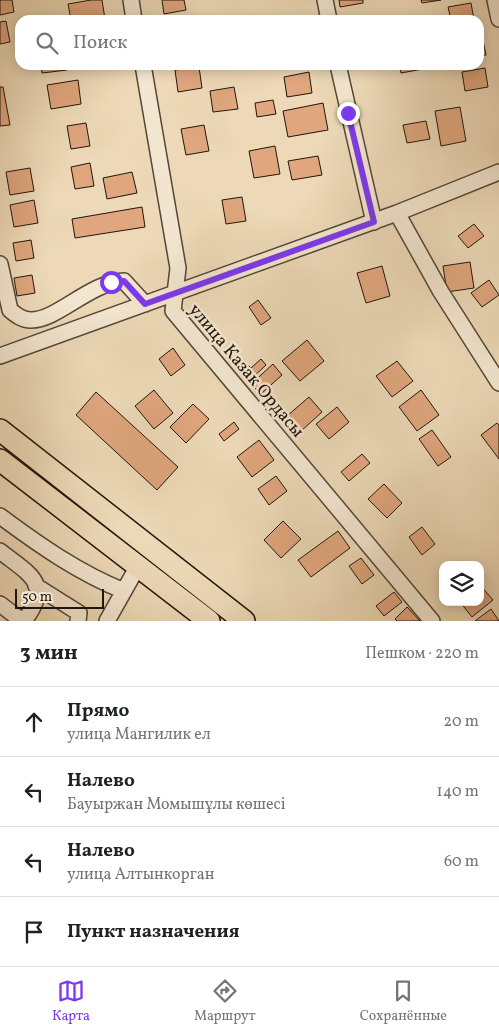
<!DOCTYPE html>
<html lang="ru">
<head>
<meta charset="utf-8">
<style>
  body { margin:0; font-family:Vollkorn,serif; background:#f2f2f2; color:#202124 }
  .controls { position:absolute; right:15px; bottom:15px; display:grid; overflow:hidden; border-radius:10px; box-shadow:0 2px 12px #0003 }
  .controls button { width:45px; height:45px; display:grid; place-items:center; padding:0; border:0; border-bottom:1px solid #e0e0e0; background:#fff; color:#202124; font:25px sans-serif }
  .scale { position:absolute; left:15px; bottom:12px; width:89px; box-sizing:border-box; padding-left:5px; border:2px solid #20160d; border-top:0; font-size:14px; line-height:18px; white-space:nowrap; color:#20160d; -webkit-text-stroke:4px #f3e6d0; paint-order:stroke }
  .stop { position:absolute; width:15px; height:15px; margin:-11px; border:4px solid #7c3aed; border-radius:50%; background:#fff }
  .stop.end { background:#7c3aed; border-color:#fff; box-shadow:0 1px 5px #0008 }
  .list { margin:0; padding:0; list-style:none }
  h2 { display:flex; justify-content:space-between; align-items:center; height:65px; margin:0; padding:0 20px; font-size:21px }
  h2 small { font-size:16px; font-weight:400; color:#757577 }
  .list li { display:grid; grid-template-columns:32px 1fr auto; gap:15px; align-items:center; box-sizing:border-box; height:70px; padding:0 20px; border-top:1px solid #e0e0e0 }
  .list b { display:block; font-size:19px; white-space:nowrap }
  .list p { margin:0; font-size:16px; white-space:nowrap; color:#757577 }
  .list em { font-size:16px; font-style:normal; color:#757577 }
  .icon { flex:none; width:28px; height:28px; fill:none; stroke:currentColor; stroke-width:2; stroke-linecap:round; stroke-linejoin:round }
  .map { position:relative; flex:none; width:499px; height:621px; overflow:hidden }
  .search { position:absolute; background:#fff; box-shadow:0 2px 12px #0003; left:15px; right:15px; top:15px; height:55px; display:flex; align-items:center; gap:12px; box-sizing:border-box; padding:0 18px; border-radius:15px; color:#757577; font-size:19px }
  .sheet { height:345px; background:#fff }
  nav { display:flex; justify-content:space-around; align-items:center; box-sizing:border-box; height:70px; border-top:1px solid #e0e0e0; background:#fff; font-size:14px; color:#757577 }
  nav a { display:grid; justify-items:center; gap:2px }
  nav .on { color:#7c3aed }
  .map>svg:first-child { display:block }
  .building { fill:#e0a67e; stroke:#20160d }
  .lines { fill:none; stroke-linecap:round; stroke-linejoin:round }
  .minor-casing { stroke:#534738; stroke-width:18 }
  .highway-casing { stroke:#20160d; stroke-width:24 }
  .minor { stroke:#f3e6d0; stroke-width:15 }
  .highway { stroke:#edd9b7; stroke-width:21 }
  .route { stroke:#7c3aed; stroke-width:6 }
  .labels { text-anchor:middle; stroke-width:5; stroke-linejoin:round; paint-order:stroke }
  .street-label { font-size:18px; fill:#20160d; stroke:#f3e6d0 }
</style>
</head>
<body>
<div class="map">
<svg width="499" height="621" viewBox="0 0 499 621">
  <rect width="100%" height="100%" fill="#edd9b7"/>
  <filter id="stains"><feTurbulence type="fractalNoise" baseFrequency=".004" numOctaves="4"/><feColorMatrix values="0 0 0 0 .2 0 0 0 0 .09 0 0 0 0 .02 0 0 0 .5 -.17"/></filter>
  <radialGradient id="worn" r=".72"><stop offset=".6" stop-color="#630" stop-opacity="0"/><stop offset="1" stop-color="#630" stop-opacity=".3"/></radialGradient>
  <!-- building -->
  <path class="building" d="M0,0h12l2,12 -14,3z
    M91,0h11l3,19 -34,1 -3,-16z
    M162,0h22l2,10 -22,4z
    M339,0h24v3l-23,4z
    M421,0h20l-19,3z
    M471,3l3,17h-23l-3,-13z
    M6,21l4,21 -10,2v-22z
    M479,36h3l4,19 -7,1z
    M41,65h25l1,5 -25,3z
    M399,65h24v4l-22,4z
    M199,67l3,21 -24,4 -3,-22z
    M485,68l3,19 -23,4 -3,-19z
    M309,72l3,21 -25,4 -3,-20z
    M78,80l3,24 -30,5 -4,-24z
    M0,87h3l7,38 -10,1z
    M234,87l4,22 -25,3 -3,-21z
    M273,100l3,14 -19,3 -2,-14z
    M323,103l5,27 -40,7 -5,-26z
    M460,107l6,34 -25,5 -6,-35z
    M426,121l4,18 -23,4 -4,-18z
    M86,123l4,23 -19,3 -4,-23z
    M204,125l5,26 -23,4 -5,-26z
    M275,146l5,28 -26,4 -5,-27z
    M318,156l4,19 -30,5 -4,-19z
    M90,163l4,23 -19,3 -4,-22z
    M30,168l4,23 -24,4 -4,-23z
    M132,172l5,21 -30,6 -4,-21z
    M242,197l4,24 -20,3 -4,-24z
    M34,200l4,23 -24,4 -4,-22z
    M142,207l3,20 -70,11 -3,-19z
    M474,224l10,12 -16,12 -10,-12z
    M31,240l3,18 -18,3 -3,-18z
    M470,262l4,26 -27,4 -4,-26z
    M382,266l8,30 -24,7 -9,-30z
    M32,275l3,18 -18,3 -3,-18z
    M489,280l10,15 -17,12 -11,-14z
    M258,300l13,18 -10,7 -12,-18z
    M307,340l17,21 -24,20 -18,-20z
    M173,348l12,17 -14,11 -12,-17z
    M261,359l5,6 -16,15 -9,-9 7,-6 3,3z
    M397,361l16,20 -21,16 -16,-21z
    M273,364l9,11 -21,19 -10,-10z
    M154,390l19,23 -19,16 -19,-23z
    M421,390l18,25 -22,16 -18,-24z
    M96,392l82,75 -21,23 -81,-75z
    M309,397l13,15 -22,20 -13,-16z
    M193,404l16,15 -23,24 -16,-16z
    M337,407l12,15 -20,17 -13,-15z
    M234,422l5,7 -15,12 -5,-7z
    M497,423l2,2v34l-18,-24z
    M432,430l19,27 -13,9 -19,-27z
    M259,440l15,20 -22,17 -15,-20z
    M362,454l8,9 -21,18 -8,-9z
    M276,476l11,15 -18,14 -11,-16z
    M384,484l18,19 -15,15 -19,-19z
    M283,521l18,18 -20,19 -17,-18z
    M422,527l13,17 -13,11 -13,-18z
    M338,531l12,17 -39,29 -13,-17z
    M361,558l13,17 -12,9 -13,-18z
    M480,585l13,15 -21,17 -12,-15h20z
    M394,592l8,10 -18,14 -8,-10z
    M407,607l13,14h-23l-2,-2z
    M491,609l8,12h-24z"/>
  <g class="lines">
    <defs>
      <path id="minor" d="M131,0l3,20
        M325,0l4,20
        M495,0l4,19
        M143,65l35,203 -5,43 259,310
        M338,65l36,157
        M397,213l44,79 58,91
        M0,264l10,46c6,5 12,10 21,10 27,0 59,-38 93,-39l21,23
        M0,356l397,-143 102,-41
        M0,516c39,29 79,57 124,75
        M0,551c30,24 53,32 24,70
        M36,586l43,27 -1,8
        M0,604l22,17
        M107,621l31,-55"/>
      <path id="highway" d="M0,430l244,191
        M0,460l209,161"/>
    </defs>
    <!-- minor casing -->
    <use href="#minor" class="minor-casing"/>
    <!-- highway casing -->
    <use href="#highway" class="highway-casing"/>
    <!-- minor -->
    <use href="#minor" class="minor"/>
    <!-- highway -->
    <use href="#highway" class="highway"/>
  </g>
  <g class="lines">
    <!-- route -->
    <path class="route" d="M111,282l13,-1 21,23 229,-82 -26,-109"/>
  </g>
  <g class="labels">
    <!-- street labels -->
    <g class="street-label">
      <text transform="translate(247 370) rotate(50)" y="6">улица Казак Ордасы</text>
    </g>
  </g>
  <rect width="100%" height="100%" filter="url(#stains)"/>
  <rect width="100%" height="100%" fill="url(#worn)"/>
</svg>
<div class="controls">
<button><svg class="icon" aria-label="layers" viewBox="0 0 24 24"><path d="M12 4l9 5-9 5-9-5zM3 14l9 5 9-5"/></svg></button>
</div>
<div class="scale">50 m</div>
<div class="stop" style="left:111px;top:282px"></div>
<div class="stop end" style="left:348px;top:113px"></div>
<div class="search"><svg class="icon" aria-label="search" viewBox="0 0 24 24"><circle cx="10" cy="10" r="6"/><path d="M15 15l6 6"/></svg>Поиск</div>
</div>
<section class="sheet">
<h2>3 мин<small>Пешком · 220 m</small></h2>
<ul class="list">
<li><svg class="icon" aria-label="ahead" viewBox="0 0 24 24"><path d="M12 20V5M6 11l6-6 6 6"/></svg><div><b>Прямо</b><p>улица Мангилик ел</p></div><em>20 m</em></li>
<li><svg class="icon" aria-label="left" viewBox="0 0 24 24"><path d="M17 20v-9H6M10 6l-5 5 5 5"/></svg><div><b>Налево</b><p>Бауыржан Момышұлы көшесі</p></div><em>140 m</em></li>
<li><svg class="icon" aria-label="left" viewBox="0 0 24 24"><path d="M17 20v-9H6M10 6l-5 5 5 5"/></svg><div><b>Налево</b><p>улица Алтынкорган</p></div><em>60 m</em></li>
<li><svg class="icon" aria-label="arrive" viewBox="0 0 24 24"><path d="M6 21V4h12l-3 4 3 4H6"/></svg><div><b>Пункт назначения</b></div></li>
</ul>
</section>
<nav>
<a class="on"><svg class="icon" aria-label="map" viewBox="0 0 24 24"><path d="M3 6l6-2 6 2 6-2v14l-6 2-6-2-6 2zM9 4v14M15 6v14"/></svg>Карта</a>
<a><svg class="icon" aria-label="directions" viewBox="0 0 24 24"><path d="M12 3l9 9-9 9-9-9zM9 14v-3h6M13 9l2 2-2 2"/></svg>Маршрут</a>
<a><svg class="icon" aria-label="saved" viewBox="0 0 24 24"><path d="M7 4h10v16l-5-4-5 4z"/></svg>Сохранённые</a>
</nav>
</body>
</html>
